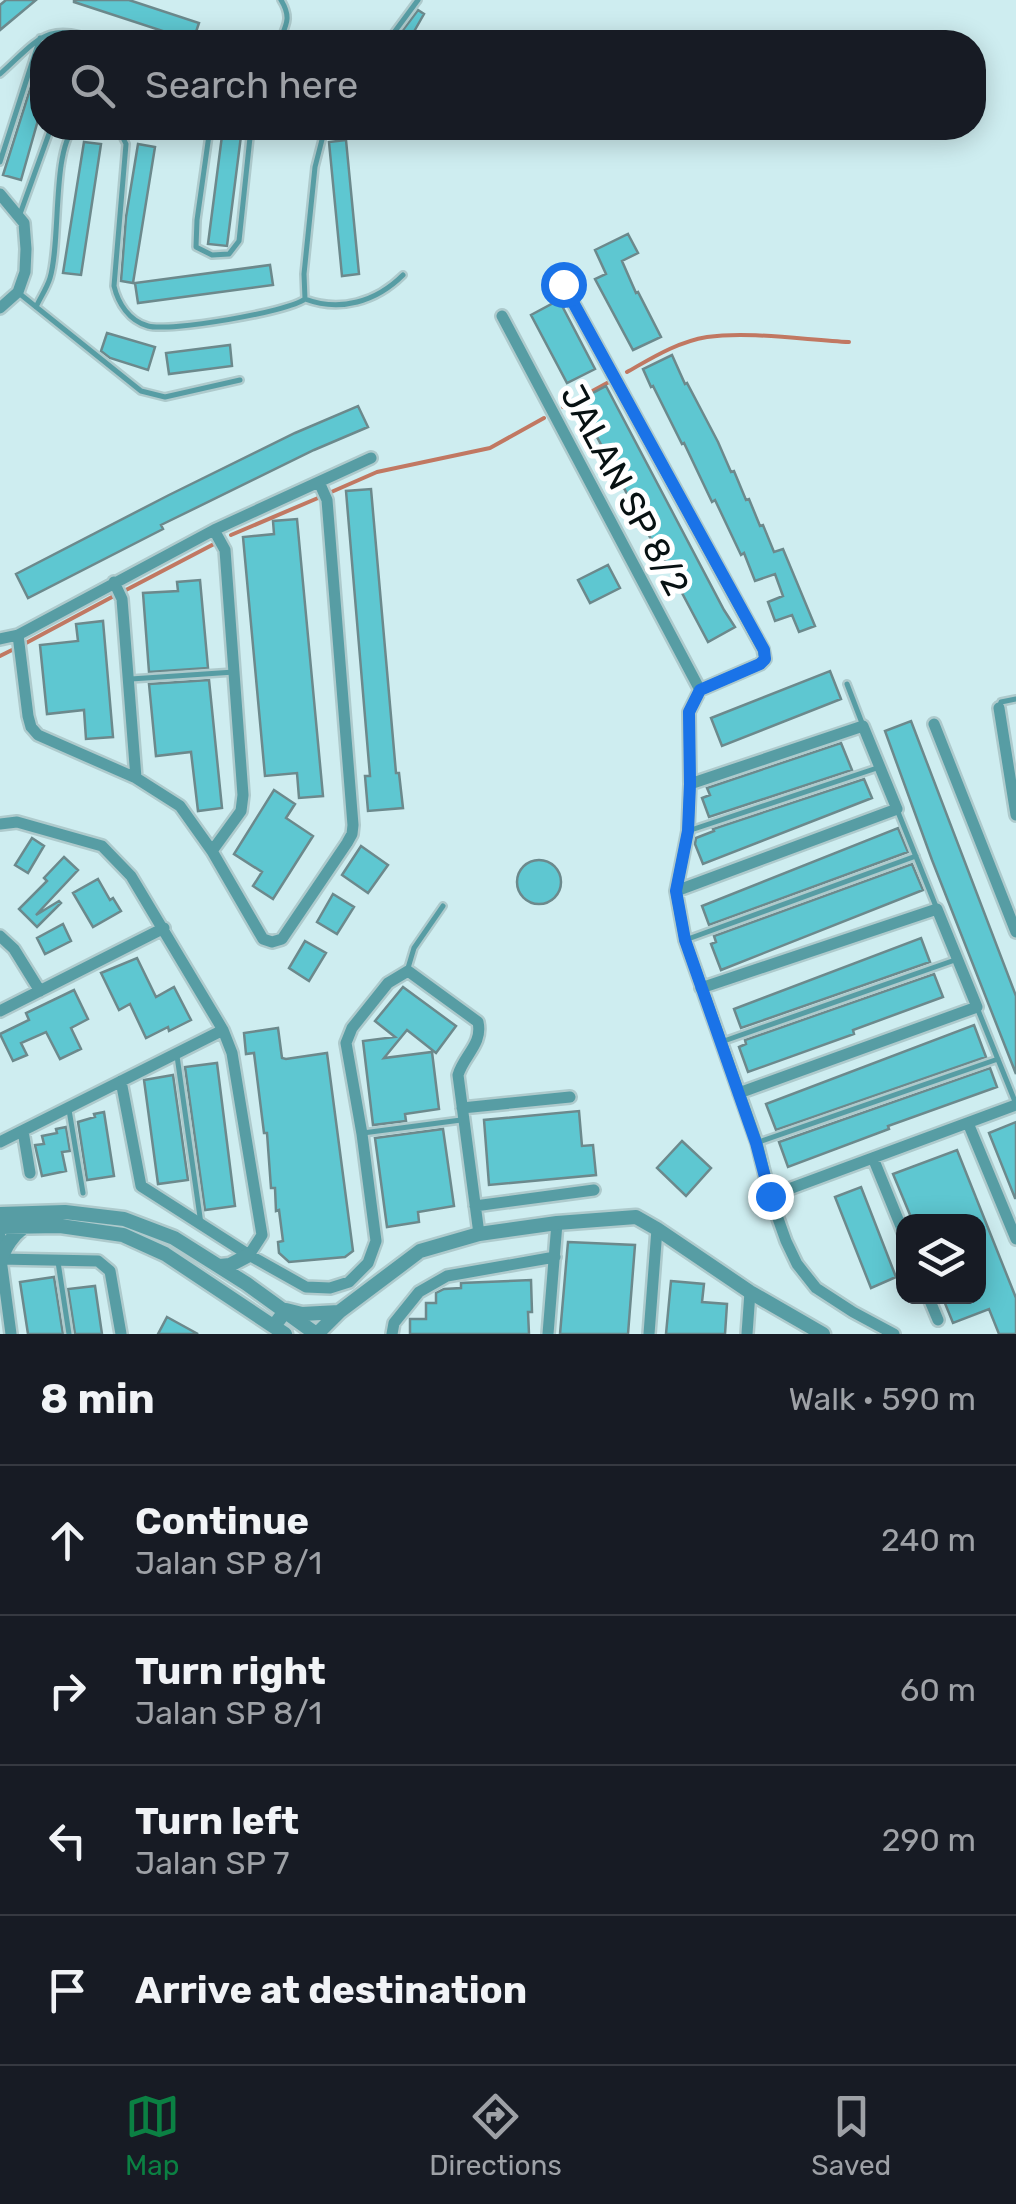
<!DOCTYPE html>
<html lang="en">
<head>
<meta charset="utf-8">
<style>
  body { margin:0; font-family:Rubik,sans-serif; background:#242831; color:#f1f3f6 }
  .controls { position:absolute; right:30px; bottom:30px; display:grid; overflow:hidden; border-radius:20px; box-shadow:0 5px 25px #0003 }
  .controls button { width:90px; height:90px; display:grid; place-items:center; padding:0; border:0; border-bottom:2px solid #363941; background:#171b24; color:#f1f3f6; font:50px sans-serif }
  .stop { position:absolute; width:30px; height:30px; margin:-22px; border:8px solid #1a73e8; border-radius:50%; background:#fff }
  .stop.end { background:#1a73e8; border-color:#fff; box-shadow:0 2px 10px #0008 }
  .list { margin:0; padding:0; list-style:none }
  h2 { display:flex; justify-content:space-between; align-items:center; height:130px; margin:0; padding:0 40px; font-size:42px }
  h2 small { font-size:32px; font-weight:400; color:#9ea1a6 }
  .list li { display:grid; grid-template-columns:65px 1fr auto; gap:30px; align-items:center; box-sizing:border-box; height:150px; padding:0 40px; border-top:2px solid #363941 }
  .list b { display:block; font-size:38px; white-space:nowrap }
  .list p { margin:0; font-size:32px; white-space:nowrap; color:#9ea1a6 }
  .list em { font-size:32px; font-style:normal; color:#9ea1a6 }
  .icon { flex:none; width:55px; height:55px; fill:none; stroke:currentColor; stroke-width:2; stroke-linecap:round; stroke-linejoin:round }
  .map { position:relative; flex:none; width:1016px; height:1334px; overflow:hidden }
  .search { position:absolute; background:#171b24; box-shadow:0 5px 25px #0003; left:30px; right:30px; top:30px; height:110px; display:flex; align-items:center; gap:25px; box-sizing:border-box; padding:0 35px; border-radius:40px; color:#9ea1a6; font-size:38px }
  .sheet { height:730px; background:#171b24 }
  nav { display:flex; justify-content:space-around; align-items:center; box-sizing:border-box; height:140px; border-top:2px solid #363941; background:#171b24; font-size:28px; color:#9ea1a6 }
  nav a { display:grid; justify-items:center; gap:5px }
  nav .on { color:#0b8043 }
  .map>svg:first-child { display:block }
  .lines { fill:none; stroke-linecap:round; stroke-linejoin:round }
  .stream { stroke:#c17862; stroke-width:4 }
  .building { fill:#5ec7d1; stroke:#6c898c; stroke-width:2.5 }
  .service-casing { stroke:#aecacc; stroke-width:10 }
  .minor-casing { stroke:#aecacc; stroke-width:16 }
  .tertiary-casing { stroke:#aecacc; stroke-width:19 }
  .service { stroke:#579da4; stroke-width:5 }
  .minor { stroke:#579da4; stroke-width:11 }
  .tertiary { stroke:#579da4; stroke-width:14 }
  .route { stroke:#1a73e8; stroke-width:12 }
  .labels { text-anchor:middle; stroke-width:10; stroke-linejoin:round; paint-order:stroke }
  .street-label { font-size:35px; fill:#071112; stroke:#fff }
</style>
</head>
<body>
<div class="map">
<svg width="1016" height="1334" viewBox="0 0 1016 1334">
  <rect width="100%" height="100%" fill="#ceedf0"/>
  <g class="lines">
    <!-- stream -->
    <path class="stream" d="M627,372c25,-14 50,-30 80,-35 42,-6 99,3 142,5
      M563,407l46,-25
      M329,493l48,-21 113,-24 54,-30
      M231,535l87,-37
      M126,590l88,-46
      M26,643l86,-46
      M0,656l12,-6"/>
  </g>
  <!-- building -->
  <path class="building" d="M6,0h30l-36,30v-25z
    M74,0h55l70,23 -6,18 -119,-39z
    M418,10l6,4 -16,28h-14z
    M42,51v55l-21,74 -18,-5z
    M223,128h19l-15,118 -19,-2z
    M346,140l13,134 -17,2 -13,-134z
    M84,142l17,2 -20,131 -18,-2z
    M138,144l17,3 -22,136 -12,-2 5,-64z
    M628,234l10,19 -16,8 14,32 2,-1 23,45 -28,13 -38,-71 11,-5 -11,-24z
    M270,265l3,20 -135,18 -3,-20z
    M559,300l36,69 -28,14 -36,-68z
    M107,333l48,14 -7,23 -38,-12 -9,-7z
    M230,345l2,21 -63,8 -3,-21z
    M672,355l13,29 2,-1 31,59 13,30 3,-1 12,29 3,-1 11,27 3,-1 11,27 9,-3 32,77 -16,6 -7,-17 -17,6 -7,-19 15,-6 -8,-22 -20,7 -11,-28 -3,2 -26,-55 -3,2 -28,-59 -2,1 -29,-58 -2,1 -8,-18z
    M606,386l118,224 11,17 -27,15 -44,-83 -2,1 -84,-159z
    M358,406l10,21 -54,23 -153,75 2,4 -135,69 -12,-24 153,-79 126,-62z
    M371,489l25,284h3l4,35 -35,3 -3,-35h5l-24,-285z
    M297,519l26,277 -24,2 -2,-25 -32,3 -22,-239 31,-3 -1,-13z
    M608,565l12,23 -30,15 -12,-23z
    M200,580l8,88 -59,4 -6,-79 35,-2 -1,-9z
    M103,621l10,116 -27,2 -2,-29 -37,4 -7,-69 38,-4 -2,-17z
    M830,671l11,28 -119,47 -11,-28z
    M209,680l13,128 -24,3 -7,-59 -35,4 -7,-72z
    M911,721l105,275v78l-84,-214 -47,-129z
    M841,743l11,27 -143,47 -7,-19 8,-3 -3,-7z
    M864,779l8,19 -169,66 -8,-20 1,-6 18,-7 -1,-2z
    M274,790l21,14 -9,14 27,18 -40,63 -20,-13 9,-14 -28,-18z
    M898,828l10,24 -199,73 -7,-19z
    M32,838l12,8 -16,27 -13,-8z
    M361,846l27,19 -20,28 -26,-18z
    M64,857l14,13 -42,45 23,-14 2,2 -24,24 -18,-18 28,-28 -3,-3z
    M517 882a22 22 0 1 1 44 0a22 22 0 1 1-44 0Z
    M912,864l11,26 -202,80 -10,-26 5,-2 -2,-6z
    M98,879l12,21 3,-2 8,13 -28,16 -20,-34z
    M333,894l21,13 -17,27 -20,-12z
    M63,924l8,17 -26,13 -8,-16z
    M921,938l9,24 -189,66 -7,-19z
    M305,941l21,12 -17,28 -20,-13z
    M137,958l19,39 18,-10 17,33 -22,11 -1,-4 -22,11 -16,-34 -11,6 -18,-37z
    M934,974l9,23 -90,33 1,4 -106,38 -9,-25 7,-3 -1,-4z
    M403,987l53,39 -20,27 -29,-23 -23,28 48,-6 7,57 -34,5 1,7 -33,4 -10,-84 32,-4 -20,-16z
    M74,990l14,29 -17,9 10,21 -21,10 -14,-27 -25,11 6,12 -14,6 -13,-27 29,-14 -3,-7z
    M974,1025l12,32 -210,73 -10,-26z
    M278,1028l4,30 4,1 41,-6 26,198 -8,6 -56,5 -10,-9 -1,-11 5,-1 -4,-31 -3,1 -1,-23h-4l-4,-55h-3l-10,-80 -8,1 -2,-21z
    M217,1063l18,143 -30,4 -20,-143z
    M990,1068l7,19 -109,39 1,3 -101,38 -9,-25z
    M173,1075l15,105 -30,4 -14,-104z
    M579,1111l3,35 11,-1 3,30 -107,10 -5,-65z
    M104,1112l10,64 -27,4 -9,-58 17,-5 -1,-3z
    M1016,1122v76h-1l-26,-65z
    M66,1127l4,24 -8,1 4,19 -24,5 -7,-31 9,-1 -2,-8 15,-3 -1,-4z
    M443,1129l11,77 -36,6 1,10 -32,5 -12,-89z
    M682,1141l29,27 -25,28 -29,-28z
    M957,1150l59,148v36h-17l-10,-25 -36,14 -11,-27h36v-74h-65l-20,-48z
    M861,1187l35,90 -25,11 -36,-91z
    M568,1242l67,3 -7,89h-68z
    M54,1277l9,57h-35l-8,-52z
    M531,1280l1,32h-4l1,22h-119v-15h16v-16h10v-10l8,-4 17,-1v-5z
    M671,1281l33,3 -2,18 25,2 -2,30h-59z
    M95,1286l7,48h-27l-7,-45z
    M167,1317l31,17h-40z"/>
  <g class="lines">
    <defs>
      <path id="service" d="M279,42c7,-17 13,-24 2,-42
        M387,42l31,-42
        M0,74c38,-34 47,-55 101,-32
        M118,128l8,16 -12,142c4,17 15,35 34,40 21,6 140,-14 157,-27l-1,-25 11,-107 10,-39
        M210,128l-13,92 -1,27 16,8 17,-1 10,-13 12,-113
        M0,162l40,-124
        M20,214l31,-86
        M20,294l121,97 24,6 75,-17
        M305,299c35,13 71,3 98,-24
        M36,307c4,-9 11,-19 14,-29 11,-36 2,-125 24,-150
        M131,679l103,-7
        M847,684l15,39
        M999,708l2,-6 15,-3
        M898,812l39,97
        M688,831l189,-63
        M688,939l228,-83
        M408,968l6,-20 29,-42
        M978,1010l38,94
        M724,1041l231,-81
        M177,1056l24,168
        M69,1110l14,83
        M363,1133l98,-13
        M759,1142l239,-83
        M58,1262l11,72"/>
      <path id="minor" d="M0,194l24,29 2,26 -1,23 -7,20 -18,16
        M563,284l200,365 2,10 -5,5 -60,26
        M502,316l198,374
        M114,582l8,17 14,179
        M18,635l10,81 3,11 7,8 98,43 44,28 32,45 51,88 9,3 10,-3 65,-96 5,-9 1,-9 -26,-325 -8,-18
        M0,639l18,-4 196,-105 157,-72
        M700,690l-11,22 1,72 -2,47 -12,60 9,49 72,203 13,53 16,45 11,23 19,24 37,24 41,22
        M999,708l17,107
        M934,724l82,208
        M0,824l17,-2 85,24 29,30 92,154 9,23 30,182 -13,20
        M212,851l29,-40 2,-16 -18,-245 -11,-20
        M676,891l221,-82 -34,-83 -173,58
        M0,936l14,13 26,42
        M701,988l236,-79 40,98 -238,86
        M0,1011l164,-83
        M121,1081l20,105 108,69 57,32 24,1 19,-6 19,-19 8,-22 -14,-107 -16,-91 6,-15 36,-45 20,-12 70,51c5,22 -14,33 -20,53l21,159
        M462,1108l108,-11
        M968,1123l48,116
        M23,1131l7,42
        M0,1142l223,-112
        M873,1158l31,76
        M770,1196l246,-91
        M475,1206l119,-16
        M0,1236l1,23 10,75
        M0,1259l98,2 12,10 11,63
        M928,1296l10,24
        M392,1334l2,-11 25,-31 28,-16 108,-19
        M548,1334l9,-111
        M649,1334l8,-105
        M747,1334l3,-42"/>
      <path id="tertiary" d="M0,1214l65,-2 59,7 50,19 73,46 69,50
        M0,1227l60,-1 63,9 42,19 120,80
        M1,1259c5,-14 11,-23 23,-32
        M220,1266l10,-1 19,-10
        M274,1326l12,-16 16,4 37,-2
        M317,1334l22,-22 81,-61 59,-17 78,-11 79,-6 21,12 93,63 73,42"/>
    </defs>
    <!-- service casing -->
    <use href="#service" class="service-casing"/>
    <!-- minor casing -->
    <use href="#minor" class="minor-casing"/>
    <!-- tertiary casing -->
    <use href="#tertiary" class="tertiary-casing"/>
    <!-- service -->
    <use href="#service" class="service"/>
    <!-- minor -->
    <use href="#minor" class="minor"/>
    <!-- tertiary -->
    <use href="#tertiary" class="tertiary"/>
  </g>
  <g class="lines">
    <!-- route -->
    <path class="route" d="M563,284l201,366 1,9 -5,5 -60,26 -11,22 1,72 -2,47 -12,60 9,49 71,203 14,53"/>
  </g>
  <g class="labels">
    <!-- street labels -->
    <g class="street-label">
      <text transform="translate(625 490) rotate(62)" y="12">JALAN SP 8/2</text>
    </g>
  </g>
</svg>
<div class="controls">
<button><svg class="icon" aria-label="layers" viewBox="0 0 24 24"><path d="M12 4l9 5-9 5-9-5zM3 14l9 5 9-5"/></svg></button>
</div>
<div class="stop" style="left:563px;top:284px"></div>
<div class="stop end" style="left:770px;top:1196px"></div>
<div class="search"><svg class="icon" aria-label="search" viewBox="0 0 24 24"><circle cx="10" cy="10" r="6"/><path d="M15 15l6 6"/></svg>Search here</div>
</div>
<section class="sheet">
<h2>8 min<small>Walk · 590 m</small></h2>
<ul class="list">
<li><svg class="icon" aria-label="ahead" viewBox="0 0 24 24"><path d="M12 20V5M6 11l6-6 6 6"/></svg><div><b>Continue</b><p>Jalan SP 8/1</p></div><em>240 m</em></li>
<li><svg class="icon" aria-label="right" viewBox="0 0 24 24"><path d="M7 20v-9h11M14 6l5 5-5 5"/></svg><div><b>Turn right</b><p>Jalan SP 8/1</p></div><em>60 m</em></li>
<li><svg class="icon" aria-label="left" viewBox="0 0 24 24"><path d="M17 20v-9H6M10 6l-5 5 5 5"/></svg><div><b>Turn left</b><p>Jalan SP 7</p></div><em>290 m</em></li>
<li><svg class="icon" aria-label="arrive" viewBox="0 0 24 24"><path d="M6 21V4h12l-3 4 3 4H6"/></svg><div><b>Arrive at destination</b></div></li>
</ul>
</section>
<nav>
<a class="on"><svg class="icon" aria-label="map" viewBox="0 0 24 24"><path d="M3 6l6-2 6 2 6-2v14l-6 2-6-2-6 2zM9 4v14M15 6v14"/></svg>Map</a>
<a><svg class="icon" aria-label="directions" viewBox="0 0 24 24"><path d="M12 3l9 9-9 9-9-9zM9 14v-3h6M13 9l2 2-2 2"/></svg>Directions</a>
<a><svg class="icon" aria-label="saved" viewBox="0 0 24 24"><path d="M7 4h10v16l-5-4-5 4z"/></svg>Saved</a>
</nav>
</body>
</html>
